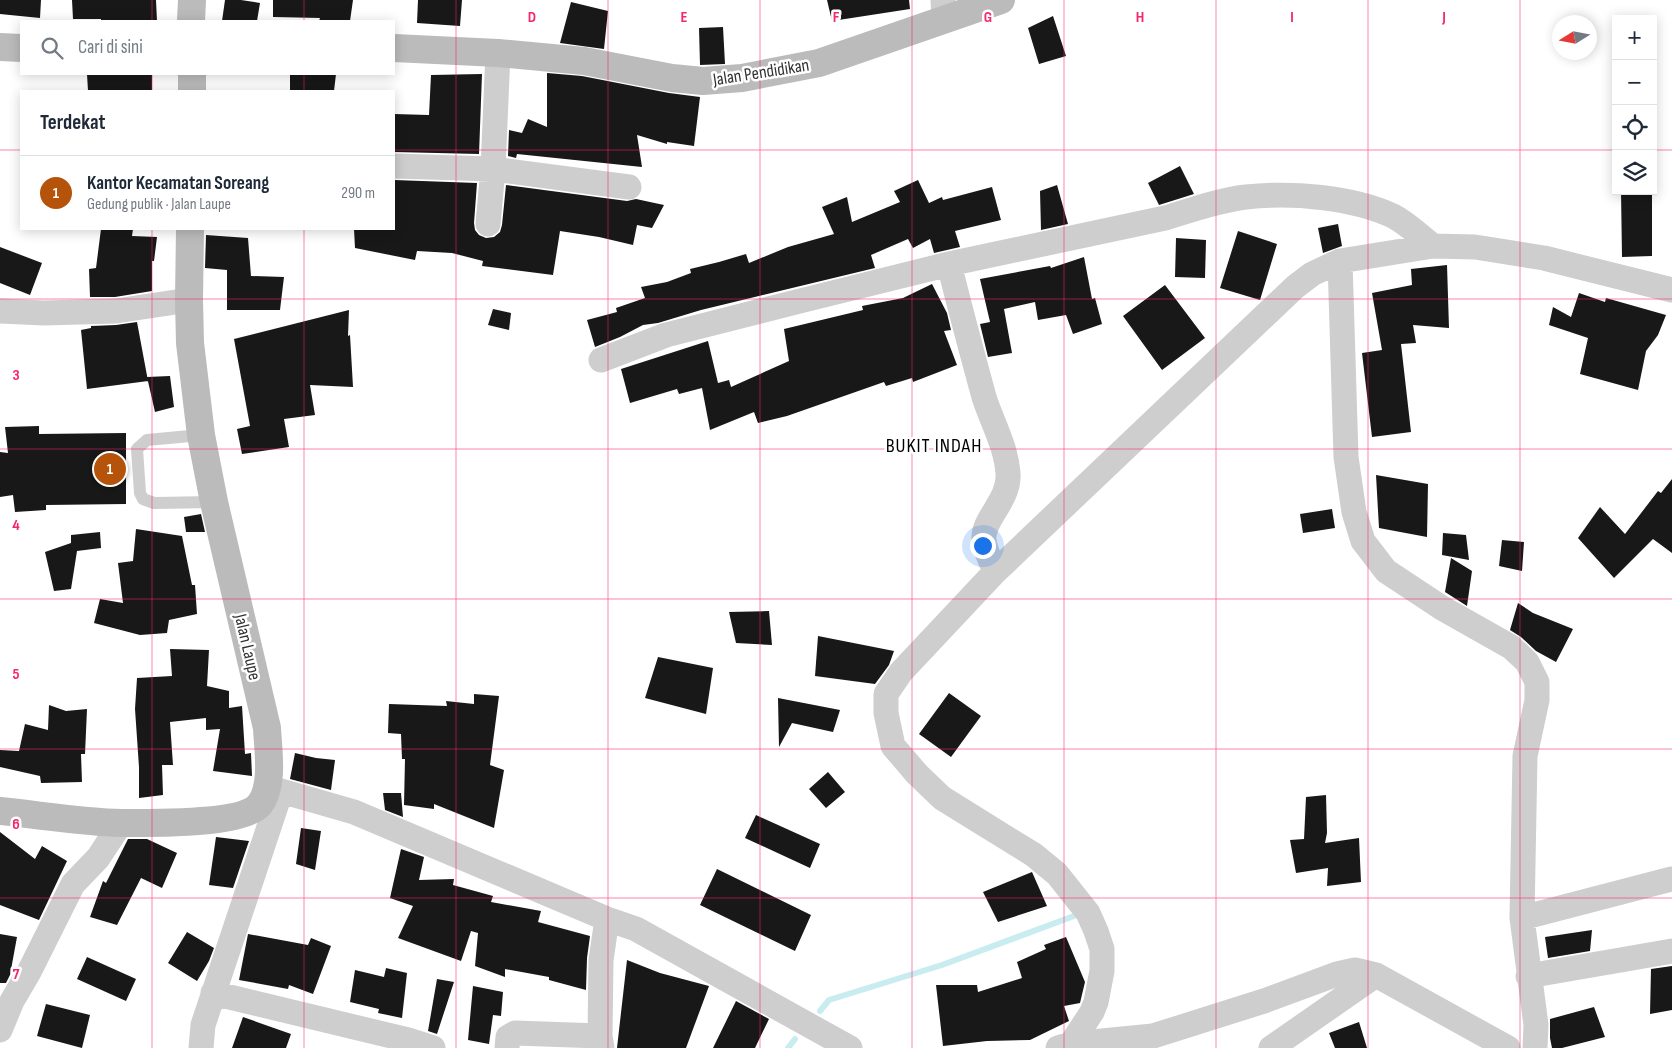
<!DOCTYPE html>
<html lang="id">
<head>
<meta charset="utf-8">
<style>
  body { margin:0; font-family:"Sofia Sans Condensed",sans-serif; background:#f2f2f3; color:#1f2937 }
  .controls { position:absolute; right:15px; top:15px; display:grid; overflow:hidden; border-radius:0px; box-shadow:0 2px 12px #0003 }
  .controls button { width:45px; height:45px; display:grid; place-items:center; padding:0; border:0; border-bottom:1px solid #e0e1e3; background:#fff; color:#1f2937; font:25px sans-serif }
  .compass { position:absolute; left:1552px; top:15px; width:45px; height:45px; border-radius:50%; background:#fff; box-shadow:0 2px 12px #0003; rotate:259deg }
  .you { position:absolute; left:982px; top:545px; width:18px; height:18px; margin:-12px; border:4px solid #fff; border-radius:50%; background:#1a73e8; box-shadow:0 0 0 8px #1a73e833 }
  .badge { display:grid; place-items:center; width:32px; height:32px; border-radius:50%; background:#b45309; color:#fff; font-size:16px; font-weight:700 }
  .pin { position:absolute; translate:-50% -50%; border:2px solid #fff; box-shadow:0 1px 5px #0006 }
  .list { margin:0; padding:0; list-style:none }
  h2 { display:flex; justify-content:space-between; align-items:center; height:65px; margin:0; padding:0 20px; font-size:21px }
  h2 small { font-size:16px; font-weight:400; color:#747a83 }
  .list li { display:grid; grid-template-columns:32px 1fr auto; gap:15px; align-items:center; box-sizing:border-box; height:75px; padding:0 20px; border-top:1px solid #e0e1e3 }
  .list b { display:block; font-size:19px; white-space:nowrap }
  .list p { margin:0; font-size:16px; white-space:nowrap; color:#747a83 }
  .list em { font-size:16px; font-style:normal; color:#747a83 }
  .icon { flex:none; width:28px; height:28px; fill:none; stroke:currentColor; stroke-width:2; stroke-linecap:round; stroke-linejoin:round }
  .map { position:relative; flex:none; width:1672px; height:1048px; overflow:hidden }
  .search { position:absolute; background:#fff; box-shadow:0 2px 12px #0003; left:20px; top:20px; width:375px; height:55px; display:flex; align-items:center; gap:12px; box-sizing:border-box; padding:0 18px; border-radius:0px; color:#747a83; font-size:19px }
  .panel { position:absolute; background:#fff; box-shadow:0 2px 12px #0003; left:20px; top:90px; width:375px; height:140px; border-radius:0px }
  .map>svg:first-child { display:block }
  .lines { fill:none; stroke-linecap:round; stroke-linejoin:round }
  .stream { stroke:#c9ecf0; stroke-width:6 }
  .building { fill:#181818 }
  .lane { stroke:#cecece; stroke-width:12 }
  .street { stroke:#cecece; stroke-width:25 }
  .secondary { stroke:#bbb; stroke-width:28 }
  .grid { fill:none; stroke:#f42772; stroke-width:1; stroke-opacity:0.55 }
  .labels { text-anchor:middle; stroke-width:5; stroke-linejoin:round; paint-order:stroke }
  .street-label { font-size:18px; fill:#313131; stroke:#fff }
  .quarter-label { font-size:20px; letter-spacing:1px; fill:#000; stroke:#fff }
  .grid-label { font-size:16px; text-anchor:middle; font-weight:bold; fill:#f42772; stroke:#fff; stroke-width:5; stroke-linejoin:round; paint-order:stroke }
</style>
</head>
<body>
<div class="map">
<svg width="1672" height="1048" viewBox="0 0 1672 1048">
  <rect width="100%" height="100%" fill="#fff"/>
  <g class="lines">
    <!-- stream -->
    <path class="stream" d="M820,1011l9,-11 113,-35 132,-49
      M788,1048l7,-9"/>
  </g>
  <!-- building -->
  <path class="building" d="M0,0h41l-1,18 -40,-4z
    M72,0h84l1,21h-56v-2h-28z
    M225,0h16l19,3 -3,18h-35z
    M273,0h80l-3,21h-31l1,-3 -47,-1z
    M418,0h44l-2,26 -43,-3z
    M827,0h82l1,9 -78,12z
    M571,2l37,9 -4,38 -44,-6z
    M1053,16l13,40 -27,8 -11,-36z
    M723,27l2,37 -25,1 -1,-37z
    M547,73l35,3 87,17 31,4 -6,49 -27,-4v2l-30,-9 5,32 -125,-13 -1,4 -8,-2 1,-26 13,3 6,-14 19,8z
    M87,74h65v17h-64z
    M290,74h46l-2,17h-44z
    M482,74l-3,80 -85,-2v-38l35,1 2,-40z
    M1180,166l14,28 -35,11 -11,-22z
    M394,180l83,3 -3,40 1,7 4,5 7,3 8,-1 6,-5 2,-7 4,-40 121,16 9,-2 28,6 -12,23 -15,-3 -4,20 -34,-8 -39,-6 -7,44 -71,-9 1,-5 -31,-8 -35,-2 -2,9 -60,-12 -1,-19h40z
    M918,180l11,23 13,-6 1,3 49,-13 9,33 -46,11 5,16 -26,6 -4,-14 -17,9 -5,-9 -37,16 4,13 -174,42 -43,13 -15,2 -23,12 -25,10 -8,-27 30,-8 -1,-4 29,-10 -4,-11 26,-5 24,-9 -1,-4 29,-7 27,-8 3,9 39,-16 46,-13 -12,-27 25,-10 5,25 48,-20 -6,-11z
    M1057,185l11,39 -27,6 -1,-39z
    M1621,191h31v65l-30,1z
    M1338,224l4,22 -19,7 -5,-25z
    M101,229h32l-1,7 25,1 -3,24h-2v30l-37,6h-25l-1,-28 7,-1z
    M1238,231l39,13 -17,56 -40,-12z
    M206,235l42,3 3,38 33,1 -4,33h-53v-40l-22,-2z
    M1176,238l30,2 -1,38 -30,-1z
    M0,247l42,16 -12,32 -30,-12z
    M1084,257l8,42 3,-1 7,26 -29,10 -7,-19 -28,5 -3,-18 -31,7 8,44 -24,4 -8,-33 10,-2 -10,-43 70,-13 1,2z
    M1447,265l2,63 -36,-3 3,18 -15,1 10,88 -39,5 -10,-84 20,-3 -10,-57 40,-8 -1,-16z
    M932,284l15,29 4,17 -7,1 13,34 -44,17 -1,-4 -26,8 -2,-4 -97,34 -29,7 -4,-11 -44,18 -8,-42 -23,6 -2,-5 -47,14 -9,-34 87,-28 10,42 11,-3 2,7 58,-26 -5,-32 79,-19 -1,-4 41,-8z
    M1165,285l40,53 -43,32 -39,-54z
    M1579,293l26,9 1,-4 60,17 -8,20 -12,16 -8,39 -58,-16 8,-36 -39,-13 4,-18 18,10z
    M493,309l18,4 -2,17 -21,-5z
    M349,310l-1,26 2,-1 3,52 -43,-2 5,30 -31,4 5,28 -47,7 -5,-25 13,-3 -16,-87z
    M137,322l11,59 -61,8 -6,-59 10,-2v-2l25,-1z
    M170,376l4,31 -19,5 -8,-35z
    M39,426v8l87,-1v71l-80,1v5l-31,2 -2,-17 -13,2v-45l8,1 -3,-26z
    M1376,475l52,9 -1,53 -48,-9z
    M1672,479v74l-19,-14 -39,39 -36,-40 22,-31 25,27 33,-43 3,2z
    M1332,509l3,19 -32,5 -3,-19z
    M201,514l4,18h-19l-2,-15z
    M136,529l46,7 10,49h3l2,29 -28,6 -2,13 -27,2 -46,-12 6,-24 23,4 -5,-40 15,-2z
    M100,532l1,16 -24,3 -6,38 -17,2 -9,-39 26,-9v-8z
    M1443,533l23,2 3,25 -27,-5z
    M1502,540l22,2 -2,29 -23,-5z
    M1451,558l21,13 -5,35 -22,-14z
    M1518,603l15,10 40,16 -17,33 -20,-11 -15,-14 -11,-7z
    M769,611l3,34 -36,-2 -7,-31z
    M818,636l76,15 -5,14 -14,19 -60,-8z
    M170,649l39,1 -2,36 22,5v17l13,-2 3,48 6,-1 1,23 -39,-5 7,-42 -14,1v-12l-36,4 3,43h-11l1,30 -24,3v-31l-4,-58 2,-31 35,-2z
    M658,657l55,11 -7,46 -61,-16z
    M949,693l32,23 -30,41 -32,-23z
    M474,694l25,2 -9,69 14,5 -10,58 -60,-24v5l-30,-4 1,-46h-3l-1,-25 -13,-1 1,-29 58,2 -1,-5 28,3z
    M778,698l62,12 -7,22 -41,-9 -13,24z
    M49,705l17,6 21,-2 -2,45h-4l1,28 -41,1 -1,-7 -40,-9v-17l19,1 6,-27 23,6z
    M295,753l21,5 19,2 -4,30 -41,-11z
    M828,772l17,20 -19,16 -17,-19z
    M383,793h18l2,24 -18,-7z
    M1326,795l1,38 -2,10 34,-5 2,44 -34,4 1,-18 -32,5 -6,-33 14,-1 2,-42z
    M756,815l64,29 -10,24 -65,-30z
    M301,828l20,3 -6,39 -19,-6z
    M0,832l35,27 7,-13 25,15 -28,59 -39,-15z
    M216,837l33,4 -16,47 -24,-3z
    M128,839h19l30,14 -15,35 -21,-10 -24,47 -27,-8 13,-36 3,2z
    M401,849l23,8 -5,23 35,-1 -1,6 40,11 -2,6 50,9 -3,11 52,14 -3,22 -1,32 -37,-10v-3l-44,-8v8l-30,-11 3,-33 -7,-2 -10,30 -63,-23 15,-32 -23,-8z
    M717,869l94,46 -16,36 -95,-46z
    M1032,872l15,34 -49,16 -15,-30z
    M1592,930l-2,21 -42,7 -3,-21z
    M187,932l27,16 -5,13 -12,20 -29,-18z
    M0,934l17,3 -7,38 -4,8h-6z
    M248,934l60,11 3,-7 20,8 -18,48 -24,-9 -1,4 -49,-9z
    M1066,937l19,45 -5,21 -16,3 5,15 -39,19 -43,1 -44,5 -7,-61h41l1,7 44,-14 -5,-16 29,-13 -2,-4z
    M87,957l49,22 -10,22 -49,-22z
    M627,960l33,13 49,13 -23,62h-69z
    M1672,966v44l-22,4 1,-45z
    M386,968l21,5 -5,45 -24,-5 1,-4 -29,-7 5,-32 29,7z
    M437,979l17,3 -17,52 -9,-3z
    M473,986l30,6 -2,24 -8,-1 -4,29 -21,-4z
    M736,1001l33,18 -14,29h-42z
    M46,1004l44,11 -8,33 -45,-12z
    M1594,1007l11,30 -43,11h-10l-2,-10v-19z
    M243,1017l48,17 -5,14h-54z
    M1359,1022l8,26h-32l-6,-15z"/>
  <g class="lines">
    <!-- lane -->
    <path class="lane" d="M201,435l-54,5 -10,9 3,44 3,6 11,4 60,-1"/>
    <!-- street -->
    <path class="street" d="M943,0l1,20
      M394,166l99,3 136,18
      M488,224l5,-55 5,-116
      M1340,261l6,196 8,55 9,29 23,30 56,37 69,39 16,15 10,20v18l-12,56 -3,162 14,107 -1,23
      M949,264c11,44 23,89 35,133 8,25 22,49 24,76 2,26 -23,44 -24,63 -1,12 7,24 11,36
      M0,311l44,2 72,-2 73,-11
      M601,360l65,-25 134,-34 149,-37 216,-46c26,-8 54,-18 81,-21 46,-5 106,0 147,19 14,7 28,21 40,30
      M267,787l87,25 253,107 29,10 214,119
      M1522,918l149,-39
      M1528,976l144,-25
      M213,993l195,47 25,8
      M0,1030l12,-29 17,-29 44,-88 25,-26 23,-35
      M1071,1044l82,-8 111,-35 73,-27 18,-4 21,5 132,73
      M201,1048l2,-23 78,-234
      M507,1048l1,-11 7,-4 85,3
      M602,1048l-2,-12 1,-76 6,-41
      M1058,1048l13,-4 21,-32 4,-10 6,-31v-22l-6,-18 -8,-18 -31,-39 -23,-19 -92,-57 -25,-24 -24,-28 -7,-33v-19l15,-22 94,-100 300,-285 17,-13 28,-13 93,-15 42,1 69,11 128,32
      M1271,1048l105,-73"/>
    <!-- secondary -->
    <path class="secondary" d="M191,21l1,-21
      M0,47l21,1
      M394,48l104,5 86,8 88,17 31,3 39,-3 77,-15 182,-63
      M192,74v17
      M0,811c40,4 82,11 122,12 27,0 122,2 138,-19 14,-18 8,-55 7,-76l-53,-226 -13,-67 -11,-92 -1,-43 1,-71"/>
  </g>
  <!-- grid -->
  <path class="grid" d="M152,0v21M304,0v21M456,0v1048M608,0v1048M760,0v1048M912,0v1048M1064,0v1048M1216,0v1048M1368,0v1048M1520,0v1048M152,74v17M304,74v17M0,150h21M394,150h1222M1653,150h19M152,229v819M304,229v819M0,299h1672M0,449h1672M0,599h1672M0,749h1672M0,898h1672"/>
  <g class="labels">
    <!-- street labels -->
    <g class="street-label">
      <text transform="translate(761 72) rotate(-9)" y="6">Jalan Pendidikan</text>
      <text transform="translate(248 647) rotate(77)" y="6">Jalan Laupe</text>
    </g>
    <!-- quarter labels -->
    <g class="quarter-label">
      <text x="934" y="452">BUKIT INDAH</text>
    </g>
  </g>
  <g class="grid-label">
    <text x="532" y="22">D</text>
    <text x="684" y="22">E</text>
    <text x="836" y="22">F</text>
    <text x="988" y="22">G</text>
    <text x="1140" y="22">H</text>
    <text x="1292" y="22">I</text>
    <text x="1444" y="22">J</text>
    <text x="16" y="380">3</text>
    <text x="16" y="530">4</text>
    <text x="16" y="679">5</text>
    <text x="16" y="829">6</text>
    <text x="16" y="979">7</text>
  </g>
</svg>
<div class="controls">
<button>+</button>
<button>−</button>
<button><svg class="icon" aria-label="locate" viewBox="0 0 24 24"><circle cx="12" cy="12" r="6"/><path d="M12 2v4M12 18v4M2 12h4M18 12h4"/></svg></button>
<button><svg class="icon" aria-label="layers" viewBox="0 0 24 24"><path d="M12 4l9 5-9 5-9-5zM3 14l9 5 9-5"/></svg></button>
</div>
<svg class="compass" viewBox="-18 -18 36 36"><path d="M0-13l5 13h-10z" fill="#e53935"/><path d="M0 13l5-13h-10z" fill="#747a83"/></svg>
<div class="you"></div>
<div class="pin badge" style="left:110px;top:469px">1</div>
<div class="search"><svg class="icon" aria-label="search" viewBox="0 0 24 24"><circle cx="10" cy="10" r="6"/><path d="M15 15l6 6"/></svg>Cari di sini</div>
<section class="panel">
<h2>Terdekat<small></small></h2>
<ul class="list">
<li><span class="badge">1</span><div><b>Kantor Kecamatan Soreang</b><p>Gedung publik · Jalan Laupe</p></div><em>290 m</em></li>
</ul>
</section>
</div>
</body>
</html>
